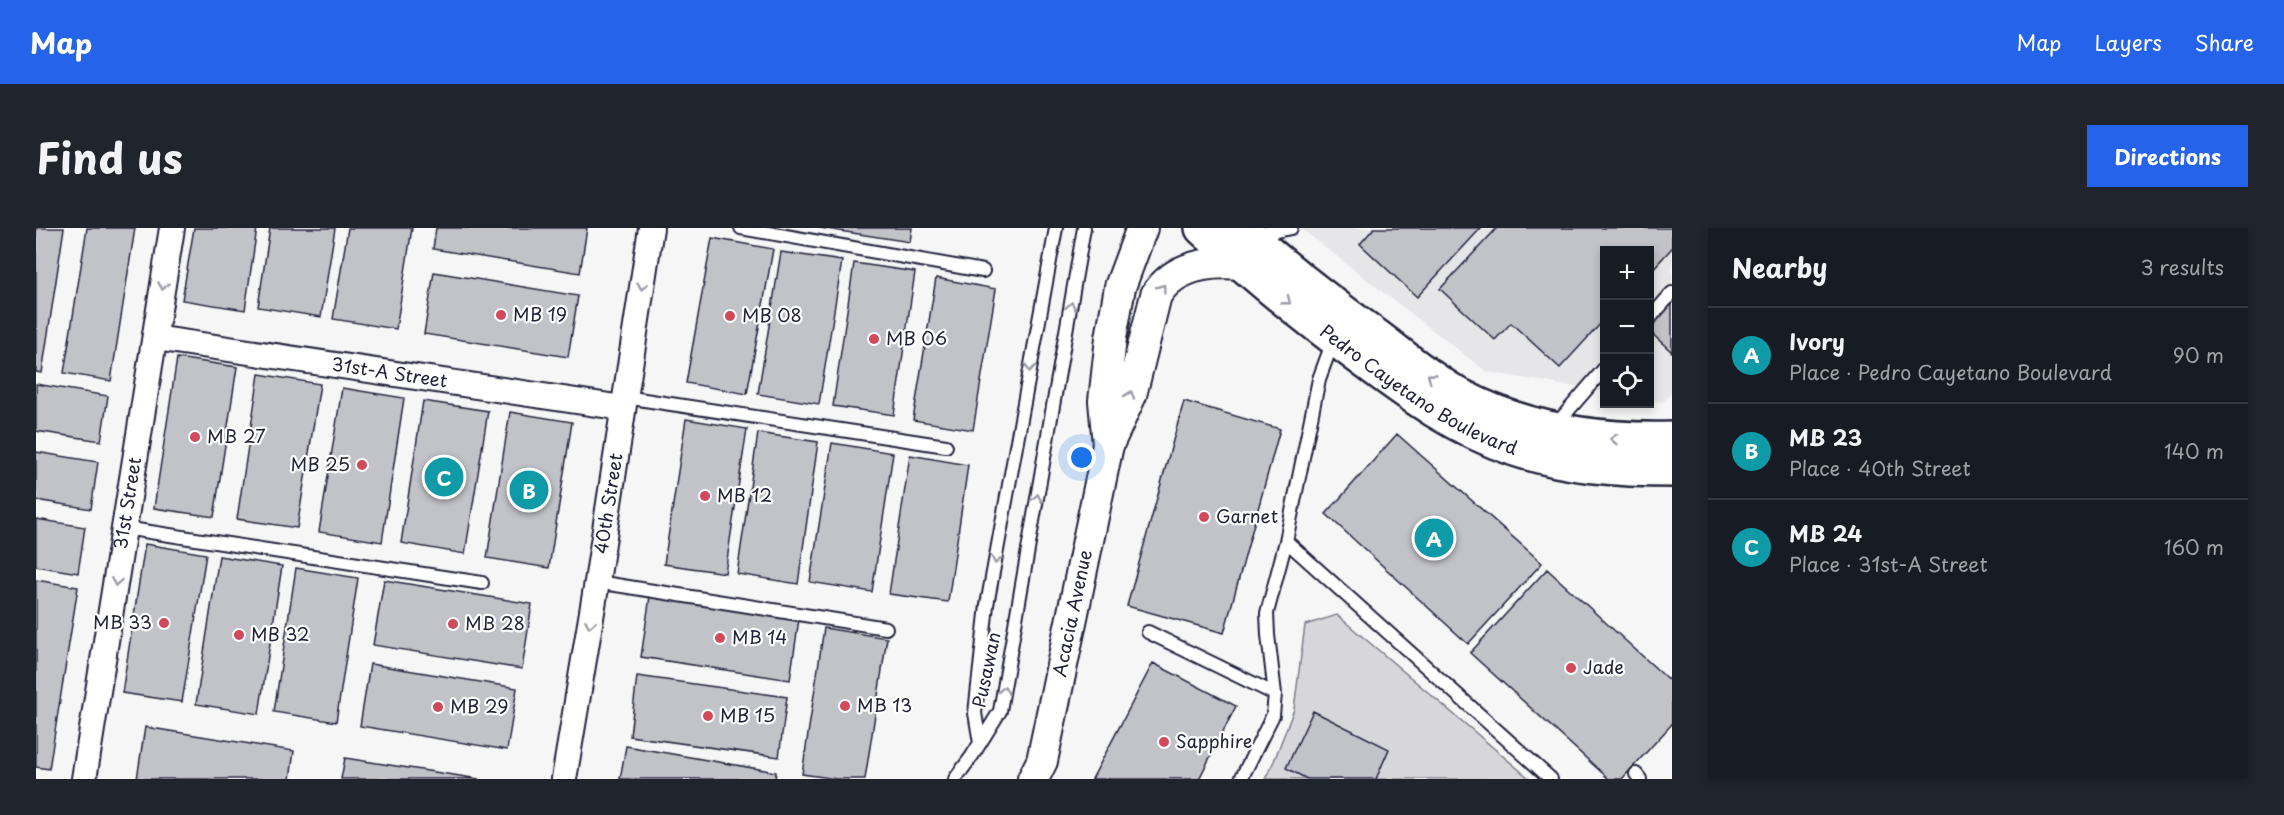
<!DOCTYPE html>
<html lang="en">
<head>
<meta charset="utf-8">
<style>
  body { margin:0; font-family:"Playpen Sans",sans-serif; background:#20242c; color:#f1f3f6 }
  .controls { position:absolute; right:18px; top:18px; display:grid; overflow:hidden; border-radius:0px; box-shadow:0 3px 9px #0003 }
  .controls button { width:54px; height:54px; display:grid; place-items:center; padding:0; border:0; border-bottom:2px solid #363941; background:#171b24; color:#f1f3f6; font:30px sans-serif }
  .you { position:absolute; left:1046px; top:230px; width:21px; height:21px; margin:-15px; border:4px solid #fff; border-radius:50%; background:#1a73e8; box-shadow:0 0 0 9px #1a73e833 }
  .badge { display:grid; place-items:center; width:39px; height:39px; border-radius:50%; background:#2563eb; color:#fff; font-size:20px; font-weight:700 }
  .pin { position:absolute; translate:-50% -50%; border:3px solid #fff; box-shadow:0 2px 6px #0006 }
  .list { margin:0; padding:0; list-style:none }
  h2 { display:flex; justify-content:space-between; align-items:center; height:78px; margin:0; padding:0 24px; font-size:26px }
  h2 small { font-size:20px; font-weight:400; color:#9ea1a6 }
  .list li { display:grid; grid-template-columns:39px 1fr auto; gap:18px; align-items:center; box-sizing:border-box; height:96px; padding:0 24px; border-top:2px solid #363941 }
  .list b { display:block; font-size:22px; white-space:nowrap }
  .list p { margin:0; font-size:20px; white-space:nowrap; color:#9ea1a6 }
  .list em { font-size:20px; font-style:normal; color:#9ea1a6 }
  .icon { flex:none; width:33px; height:33px; fill:none; stroke:currentColor; stroke-width:2; stroke-linecap:round; stroke-linejoin:round }
  .map { position:relative; flex:none; width:1636px; height:551px; overflow:hidden; border-radius:0px }
  header { display:flex; align-items:center; gap:36px; box-sizing:border-box; height:84px; padding:0 30px; background:#2563eb; color:#fff }
  header strong { font-size:28px }
  nav { display:flex; gap:33px; margin-inline-start:auto; font-size:21px }
  .intro { display:flex; align-items:center; justify-content:space-between; box-sizing:border-box; height:144px; padding:0 36px }
  h1 { margin:0; font-size:42px }
  .button { padding:15px 27px; border-radius:0px; background:#2563eb; color:#fff; font-size:21px; font-weight:700 }
  main { display:flex; gap:36px; padding:0 36px }
  aside { flex:1; background:#171b24; border-radius:0px; box-shadow:0 3px 9px #0003 }
  .map>svg:first-child { display:block }
  .built { fill:#e6e6e9 }
  .green { fill:#d7d7db; stroke:#7c7c8b; stroke-width:1.5 }
  .building { fill:#c2c2c9; stroke:#22223b; stroke-width:1.5 }
  .lines { fill:none; stroke-linecap:round; stroke-linejoin:round }
  .service-casing { stroke:#22223b; stroke-width:16 }
  .minor-casing { stroke:#22223b; stroke-width:28 }
  .tertiary-casing { stroke:#22223b; stroke-width:34 }
  .secondary-casing { stroke:#22223b; stroke-width:38 }
  .service { stroke:#fff; stroke-width:12 }
  .minor { stroke:#fff; stroke-width:24 }
  .tertiary { stroke:#fff; stroke-width:30 }
  .secondary { stroke:#fff; stroke-width:33 }
  .oneway { stroke:#9c9ca7 }
  .poi-dot { fill:#d1495b; stroke:#fff; stroke-width:2 }
  .labels { text-anchor:middle; stroke-width:4.5; stroke-linejoin:round; paint-order:stroke }
  .poi-label { font-size:18px; fill:#22223b; stroke:#fff; text-anchor:start }
  .street-label { font-size:18px; fill:#22223b; stroke:#fff }
</style>
</head>
<body>
<header>
<strong>Map</strong>
<nav><a>Map</a><a>Layers</a><a>Share</a></nav>
</header>
<div class="intro"><h1>Find us</h1><a class="button">Directions</a></div>
<main>
<div class="map">
<svg width="1636" height="551" viewBox="0 0 1636 551">
  <rect width="100%" height="100%" fill="#f6f6f7"/>
  <filter id="ink" filterUnits="userSpaceOnUse"><feTurbulence type="fractalNoise" baseFrequency=".0167" numOctaves="2"/><feDisplacementMap in="SourceGraphic" scale="12" xChannelSelector="R" yChannelSelector="G"/><feConvolveMatrix kernelMatrix="1 2 1 2 8 2 1 2 1" color-interpolation-filters="sRGB"/></filter>
  <g filter="url(#ink)">
    <!-- built -->
    <path class="built" d="M1264,0h372v165l-9,9 -13,-2v-150h-46v142l-117,-20z"/>
    <!-- green -->
    <path class="green" d="M1301,387l193,164h-265l9,-18 20,-52 11,-84z"/>
    <!-- building -->
    <path class="building" d="M0,0h28l-22,145 -6,-1z
      M51,0h48l-24,153 -47,-8z
      M158,0h63l-12,82 -63,-10z
      M234,0h65l-14,89 -63,-10z
      M312,0h64l-16,101 -63,-10z
      M400,0h151l-7,45 -147,-24z
      M784,0h92l-2,14z
      M1338,0h107l-64,69 -57,-53z
      M1461,0h175v20l-22,24v-22h-46v70l-44,48 -49,-45 -16,17 -55,-51z
      M676,10l61,11 -26,145 -61,-11z
      M745,24l61,9 -23,143 -61,-10z
      M818,35l61,9 -21,143 -61,-9z
      M398,44l144,24 -10,61 -144,-23z
      M900,50l60,11 -23,141 -60,-10z
      M1636,68v56l-22,-20v-12z
      M141,130l60,9 -23,150 -60,-9z
      M223,146l61,10 -23,144 -60,-9z
      M0,156l72,12 -7,45 -65,-10z
      M306,160l62,10 -22,144 -63,-10z
      M387,173l65,10 -23,143 -64,-11z
      M1148,173l96,28 -56,204 -97,-27z
      M474,184l62,10 -23,146 -62,-10z
      M650,191l61,10 -22,144 -61,-9z
      M722,205l60,9 -20,142 -61,-10z
      M1361,206l145,129 -74,81 -142,-130z
      M796,215l61,10 -21,139 -62,-10z
      M0,224l62,10 -7,47 -55,-9z
      M874,227l58,10 -20,137 -59,-8z
      M0,291l49,8 -7,46 -42,-7z
      M109,316l61,10 -24,148 -60,-9z
      M183,328l63,10 -23,148 -63,-10z
      M260,340l62,10 -22,144 -62,-10z
      M1511,341l125,114v41l-50,55h-13l-139,-126z
      M0,352l42,7 -29,182 -13,-2z
      M348,352l148,24 -10,65 -149,-24z
      M614,368l149,23 -9,61 -149,-23z
      M788,400l63,10 -22,141h-28l-35,-5z
      M1117,435l83,43 -37,73h-107z
      M334,436l147,24 -10,62 -147,-24z
      M601,448l150,21 -8,60 -149,-21z
      M1277,483l76,38 -13,30h-69l-21,-11z
      M109,499l149,24 -4,28h-153z
      M590,518l150,26 -1,7h-155z
      M309,530l134,21h-138z"/>
    <g class="lines">
      <defs>
        <path id="service" d="M705,0l242,43
          M1218,7l37,-7
          M1614,90l22,-25
          M589,169l321,49
          M1518,199l50,-58
          M88,300l358,55
          M1250,313l265,238
          M561,354l289,46
          M1112,404l127,62
          M944,515l-5,-30 12,-108 69,-377
          M1600,546l4,5
          M919,551l17,-23 28,-45 84,-483
          M1205,551l32,-64 2,-21 -7,-59 -1,-22 19,-72 33,-162 14,-38"/>
        <g id="minor">
          <path id="s1" d="M119,110l468,70"/>
          <path id="s2" d="M48,551l88,-551"/>
          <path id="s3" d="M528,551l33,-197 54,-354"/>
        </g>
        <g id="tertiary">
          <path d="M1072,217l-4,-44 7,-63 9,-51 22,-59"/>
          <path id="s4" d="M997,551l9,-18 66,-316 23,-50 25,-100c18,-29 53,-34 85,-31"/>
        </g>
        <g id="secondary">
          <path id="s5" d="M1166,0c51,47 105,91 161,132 48,36 95,70 152,89 51,17 104,21 157,21"/>
          <path d="M1204,0c42,38 86,72 132,105 29,21 57,46 89,63 65,35 138,45 211,43"/>
        </g>
      </defs>
      <!-- service casing -->
      <use href="#service" class="service-casing"/>
      <!-- minor casing -->
      <use href="#minor" class="minor-casing"/>
      <!-- tertiary casing -->
      <use href="#tertiary" class="tertiary-casing"/>
      <!-- secondary casing -->
      <use href="#secondary" class="secondary-casing"/>
      <!-- service -->
      <use href="#service" class="service"/>
      <!-- minor -->
      <use href="#minor" class="minor"/>
      <!-- tertiary -->
      <use href="#tertiary" class="tertiary"/>
      <!-- secondary -->
      <use href="#secondary" class="secondary"/>
    </g>
    <!-- one-way arrows -->
    <defs><path id="oneway-chevron" d="M-2-3.5L2.5 0L-2 3.5" fill="none" stroke-width="1.6" stroke-linecap="round" stroke-linejoin="round" transform="scale(1.5)"/></defs>
    <g class="oneway">
      <use href="#oneway-chevron" transform="translate(127 58) rotate(99)"/>
      <use href="#oneway-chevron" transform="translate(606 58) rotate(99)"/>
      <use href="#oneway-chevron" transform="translate(1126 60) rotate(-53)"/>
      <use href="#oneway-chevron" transform="translate(1251 73) rotate(39)"/>
      <use href="#oneway-chevron" transform="translate(1035 78) rotate(-80)"/>
      <use href="#oneway-chevron" transform="translate(994 140) rotate(100)"/>
      <use href="#oneway-chevron" transform="translate(1395 149) rotate(-144)"/>
      <use href="#oneway-chevron" transform="translate(1094 167) rotate(-71)"/>
      <use href="#oneway-chevron" transform="translate(1578 211) rotate(-176)"/>
      <use href="#oneway-chevron" transform="translate(1001 270) rotate(-80)"/>
      <use href="#oneway-chevron" transform="translate(960 332) rotate(100)"/>
      <use href="#oneway-chevron" transform="translate(80 354) rotate(99)"/>
      <use href="#oneway-chevron" transform="translate(554 396) rotate(100)"/>
      <use href="#oneway-chevron" transform="translate(968 462) rotate(-80)"/>
    </g>
  </g>
  <!-- markers -->
  <g class="poi-dot">
    <circle cx="465" cy="87" r="6"/>
    <circle cx="694" cy="88" r="6"/>
    <circle cx="838" cy="111" r="6"/>
    <circle cx="159" cy="209" r="6"/>
    <circle cx="326" cy="237" r="6"/>
    <circle cx="669" cy="268" r="6"/>
    <circle cx="1168" cy="289" r="6"/>
    <circle cx="128" cy="395" r="6"/>
    <circle cx="417" cy="396" r="6"/>
    <circle cx="203" cy="407" r="6"/>
    <circle cx="684" cy="410" r="6"/>
    <circle cx="1535" cy="440" r="6"/>
    <circle cx="809" cy="478" r="6"/>
    <circle cx="402" cy="479" r="6"/>
    <circle cx="672" cy="488" r="6"/>
    <circle cx="1128" cy="514" r="6"/>
  </g>
  <g class="labels">
    <!-- poi labels -->
    <g class="poi-label">
      <text x="477" y="93">MB 19</text>
      <text x="706" y="94">MB 08</text>
      <text x="850" y="117">MB 06</text>
      <text x="171" y="215">MB 27</text>
      <text x="314" y="243" text-anchor="end">MB 25</text>
      <text x="681" y="274">MB 12</text>
      <text x="1180" y="295">Garnet</text>
      <text x="116" y="401" text-anchor="end">MB 33</text>
      <text x="429" y="402">MB 28</text>
      <text x="215" y="413">MB 32</text>
      <text x="696" y="416">MB 14</text>
      <text x="1547" y="446">Jade</text>
      <text x="821" y="484">MB 13</text>
      <text x="414" y="485">MB 29</text>
      <text x="684" y="494">MB 15</text>
      <text x="1140" y="520">Sapphire</text>
    </g>
    <!-- street labels -->
    <g class="street-label">
      <text dy="6" stroke="none"><textPath href="#s1" startOffset="237">31st-A Street</textPath></text>
      <text dy="6" stroke="none"><textPath href="#s5" startOffset="272">Pedro Cayetano Boulevard</textPath></text>
      <text dy="6" stroke="none"><textPath href="#s2" startOffset="279">31st Street</textPath></text>
      <text dy="6" stroke="none"><textPath href="#s3" startOffset="279">40th Street</textPath></text>
      <text dy="6" stroke="none"><textPath href="#s4" startOffset="171">Acacia Avenue</textPath></text>
      <text transform="translate(951 442) rotate(-78)" y="6">Pusawan</text>
    </g>
  </g>
</svg>
<div class="controls">
<button>+</button>
<button>−</button>
<button><svg class="icon" aria-label="locate" viewBox="0 0 24 24"><circle cx="12" cy="12" r="6"/><path d="M12 2v4M12 18v4M2 12h4M18 12h4"/></svg></button>
</div>
<div class="you"></div>
<div class="pin badge" style="left:1398px;top:310px;background:#0f9aa8">A</div>
<div class="pin badge" style="left:493px;top:262px;background:#0f9aa8">B</div>
<div class="pin badge" style="left:408px;top:249px;background:#0f9aa8">C</div>
</div>
<aside>
<h2>Nearby<small>3 results</small></h2>
<ul class="list">
<li><span class="badge" style="background:#0f9aa8">A</span><div><b>Ivory</b><p>Place · Pedro Cayetano Boulevard</p></div><em>90 m</em></li>
<li><span class="badge" style="background:#0f9aa8">B</span><div><b>MB 23</b><p>Place · 40th Street</p></div><em>140 m</em></li>
<li><span class="badge" style="background:#0f9aa8">C</span><div><b>MB 24</b><p>Place · 31st-A Street</p></div><em>160 m</em></li>
</ul>
</aside>
</main>
</body>
</html>
